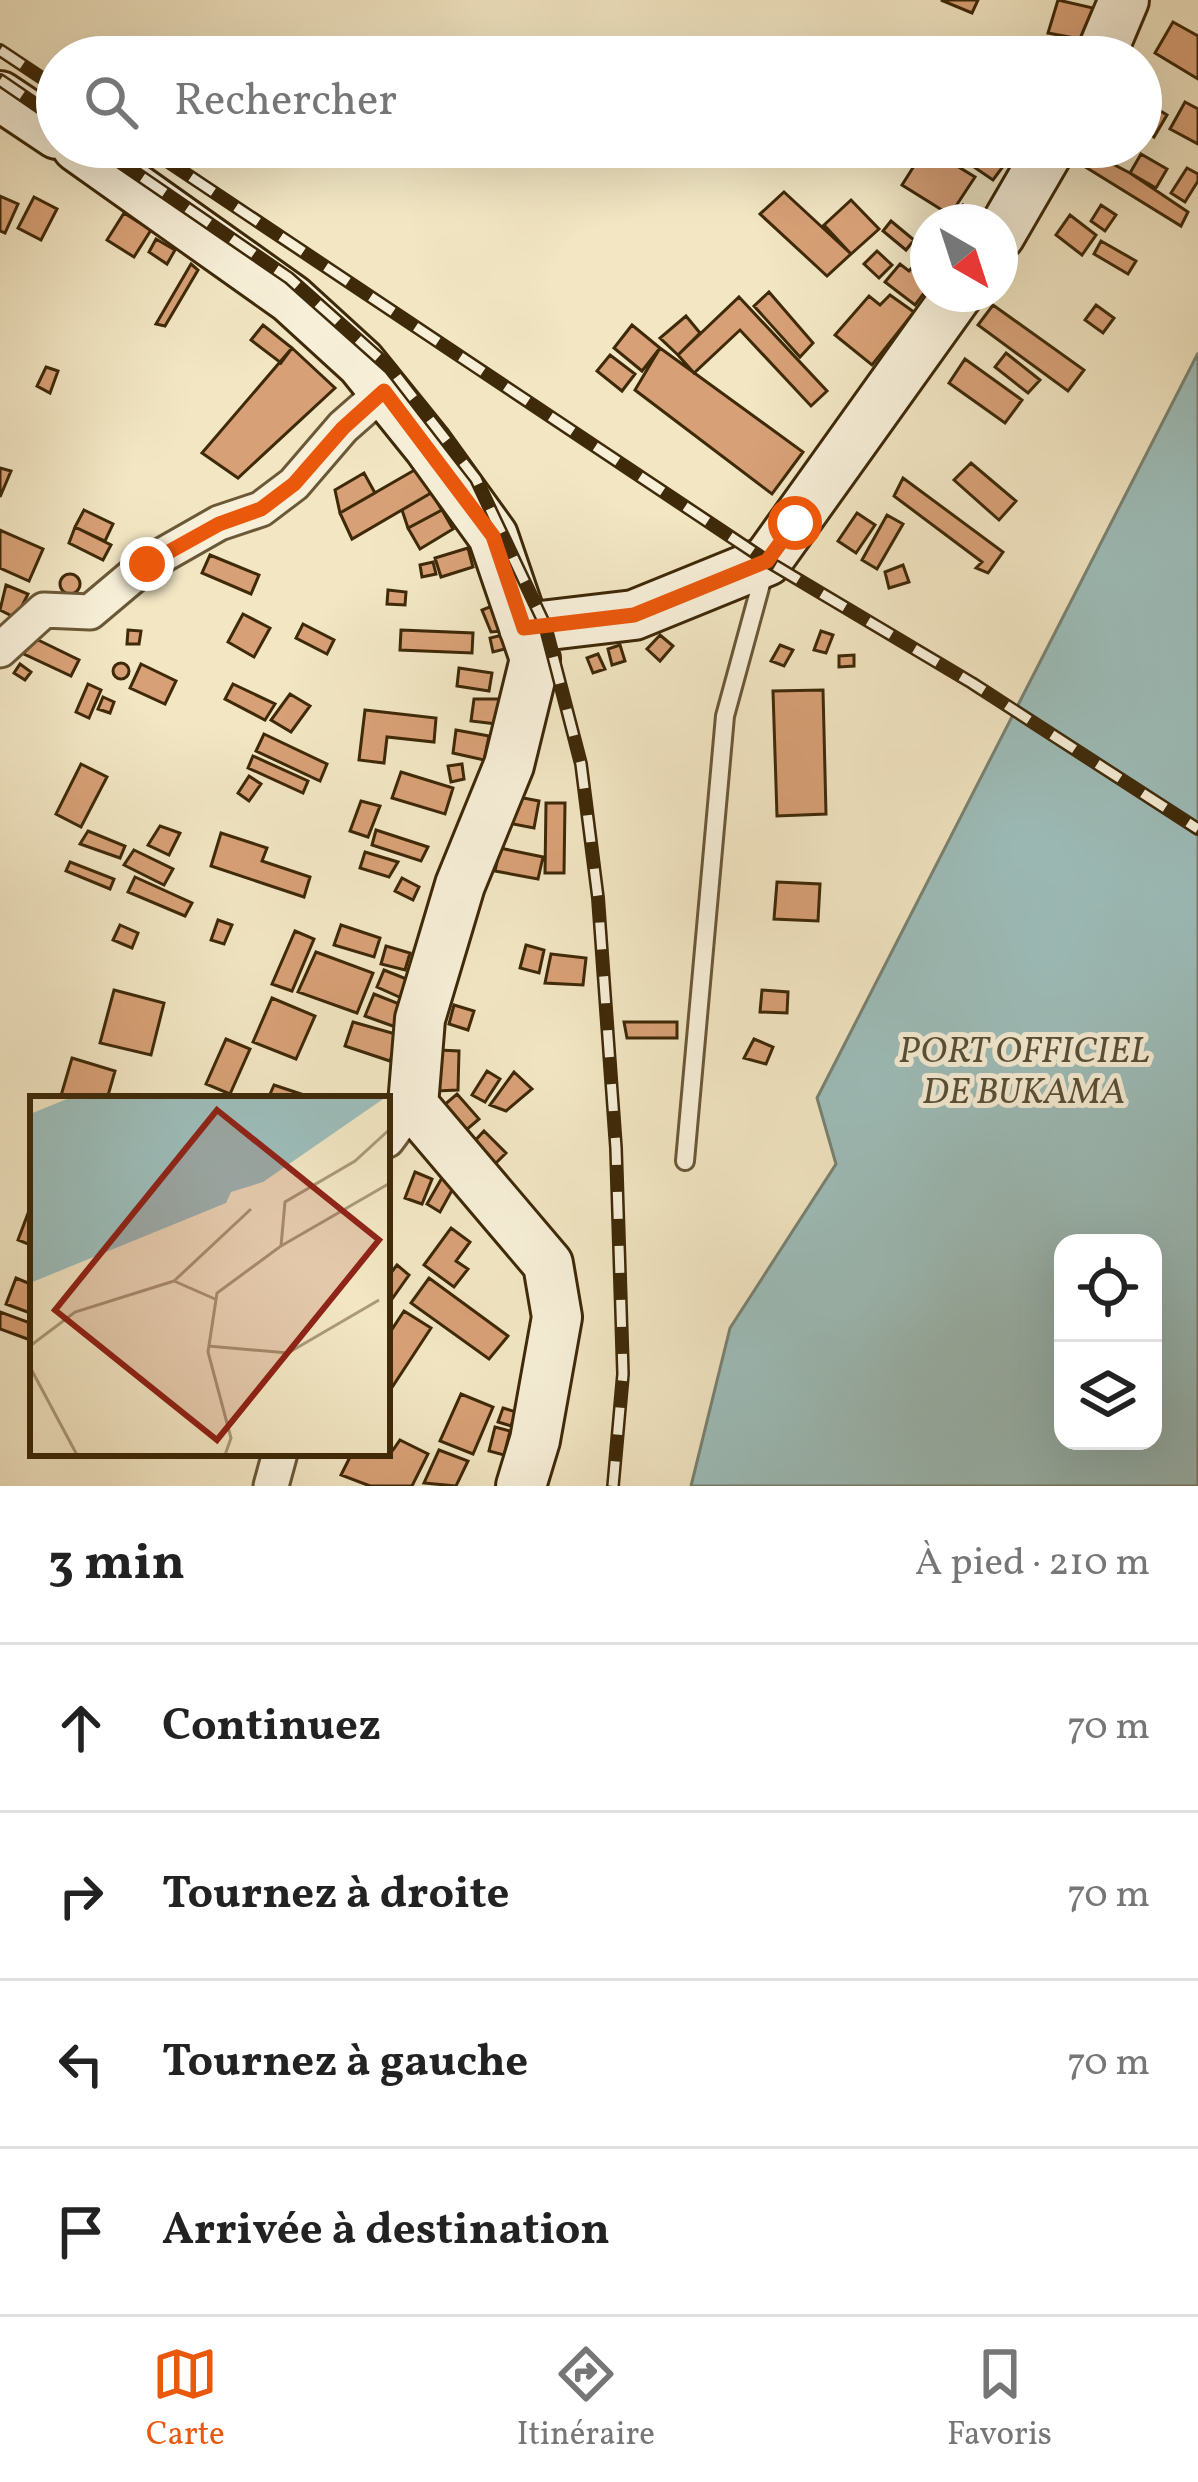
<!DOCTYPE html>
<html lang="fr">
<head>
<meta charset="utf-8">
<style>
  body { margin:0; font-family:Vollkorn,serif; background:#f6f6f6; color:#222 }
  .controls { position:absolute; right:36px; bottom:36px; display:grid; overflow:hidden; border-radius:24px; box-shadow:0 12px 48px #0002 }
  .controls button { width:108px; height:108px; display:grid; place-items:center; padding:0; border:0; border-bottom:3px solid #e0e0e0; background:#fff; color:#222; font:60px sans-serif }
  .compass { position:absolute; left:910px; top:204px; width:108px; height:108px; border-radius:50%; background:#fff; box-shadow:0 12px 48px #0002; rotate:141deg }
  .stop { position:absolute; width:36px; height:36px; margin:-27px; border:9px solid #ea580c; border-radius:50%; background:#fff }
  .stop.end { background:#ea580c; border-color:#fff; box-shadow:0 3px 12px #0008 }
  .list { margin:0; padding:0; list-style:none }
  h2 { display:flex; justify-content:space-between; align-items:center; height:156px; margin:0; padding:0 48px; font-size:51px }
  h2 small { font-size:39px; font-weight:400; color:#767676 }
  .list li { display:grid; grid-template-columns:78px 1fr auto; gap:36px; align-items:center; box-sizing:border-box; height:168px; padding:0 48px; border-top:3px solid #e0e0e0 }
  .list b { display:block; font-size:45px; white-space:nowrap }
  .list em { font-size:39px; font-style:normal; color:#767676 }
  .icon { flex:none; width:66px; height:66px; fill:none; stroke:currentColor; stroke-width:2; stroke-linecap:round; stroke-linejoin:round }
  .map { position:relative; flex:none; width:1198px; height:1486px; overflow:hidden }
  .search { position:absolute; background:#fff; box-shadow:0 12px 48px #0002; left:36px; right:36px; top:36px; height:132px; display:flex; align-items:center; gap:30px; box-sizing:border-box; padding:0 42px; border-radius:66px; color:#767676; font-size:45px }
  .sheet { height:828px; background:#fff }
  nav { display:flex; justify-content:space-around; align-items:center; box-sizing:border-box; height:168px; border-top:3px solid #e0e0e0; background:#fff; font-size:33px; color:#767676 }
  nav a { display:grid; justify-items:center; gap:6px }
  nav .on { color:#ea580c }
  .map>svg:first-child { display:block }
  .water { fill:#9dbebb; stroke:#778273; stroke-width:3; fill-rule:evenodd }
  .building { fill:#d8a076; stroke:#3e2908; stroke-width:3 }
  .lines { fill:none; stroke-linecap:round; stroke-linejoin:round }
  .lane-casing { stroke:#6b5837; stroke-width:22 }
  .street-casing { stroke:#6b5837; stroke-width:39 }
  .secondary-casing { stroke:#3e2908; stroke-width:54 }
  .lane { stroke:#f7efd8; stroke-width:16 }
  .street { stroke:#f7efd8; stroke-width:33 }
  .secondary { stroke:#f7efd8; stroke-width:48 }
  .rail-casing { stroke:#3e2908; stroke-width:14 }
  .rail { stroke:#f7efd8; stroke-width:9; stroke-dasharray:27; stroke-linecap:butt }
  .route { stroke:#ea580c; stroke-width:15 }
  .labels { text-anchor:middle; stroke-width:10; stroke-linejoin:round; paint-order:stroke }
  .water-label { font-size:36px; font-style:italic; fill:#564e35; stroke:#f7efd8 }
  .inset-road { fill:none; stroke:#aa9a78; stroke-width:3 }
  .view { fill:#8f2418; fill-opacity:0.15; stroke:#8f2418; stroke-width:6 }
  .inset-edge { fill:none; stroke:#3e2908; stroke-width:6 }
</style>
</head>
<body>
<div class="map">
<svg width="1198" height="1486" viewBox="0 0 1198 1486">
  <rect width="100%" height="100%" fill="#f2e6c3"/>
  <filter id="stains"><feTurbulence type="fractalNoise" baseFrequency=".00167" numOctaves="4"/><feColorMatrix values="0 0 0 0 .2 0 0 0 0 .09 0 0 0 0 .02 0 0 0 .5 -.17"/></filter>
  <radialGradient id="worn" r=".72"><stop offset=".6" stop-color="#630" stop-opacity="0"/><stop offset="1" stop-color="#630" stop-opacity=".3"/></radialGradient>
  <!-- water -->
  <path class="water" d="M1198,353v1133h-507l39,-158 106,-164 -19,-66zM1063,1243h90v198h-90z"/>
  <!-- building -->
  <path class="building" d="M941,0h37l-6,13z
    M1058,0l35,8 -13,31 -32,-6z
    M1173,22l25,14v43l-43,-26z
    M884,44l34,13h-40z
    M1141,99l26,16 -13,22 -13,-9z
    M1185,102l13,7v35l-28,-15z
    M926,147l49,30 -25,38 -48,-30z
    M980,147h39l10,7 -11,15 -11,-8 -14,19 -25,-17z
    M1080,147l50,26 58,39 -7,14 -107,-66z
    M1141,154l26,15 -11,19 -26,-15z
    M1187,168l11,6v7l-13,21 -14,-9z
    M784,192l67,62 -24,22 -67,-62z
    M0,196l18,8 -13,29 -5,-2z
    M34,197l23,12 -16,31 -23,-12z
    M851,200l28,29 -28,25 -27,-29z
    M963,205l17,16v1h-32z
    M1101,205l15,10 -11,16 -14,-10z
    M124,213l27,17 -17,27 -27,-17z
    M1070,215l26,20 -14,20 -26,-20z
    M891,221l23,19 -8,10 -23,-19z
    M156,239l19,11 -8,14 -18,-12z
    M1101,241l35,20 -8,13 -34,-20z
    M877,251l15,14 -13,13 -15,-14z
    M926,252l2,36 -13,17 -30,-23 15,-18 9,7z
    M191,264l7,6 -33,56 -9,-2z
    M769,292l44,51 -13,14 -46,-51z
    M890,295l24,17 -42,53 -37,-30 34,-39 11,9z
    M739,297l88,94 -16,15 -71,-76 -46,43 -16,-18z
    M993,305l91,65 -16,21 -90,-66z
    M1096,305l18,13 -11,15 -18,-13z
    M686,316l14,17 -22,22 -18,-17z
    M263,325l29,23 -11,15 -30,-23z
    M632,325l28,23 -18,23 -28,-23z
    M292,348l43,40 -97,90 -36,-25z
    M660,348l143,104 -31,42 -137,-104z
    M1006,353l34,27 -12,13 -33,-26z
    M610,355l25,19 -13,17 -25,-20z
    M965,359l57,41 -17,23 -56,-40z
    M46,367l12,4 -8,22 -13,-7z
    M971,463l45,38 -17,19 -45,-40z
    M0,468l11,3 -11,26z
    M418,468l13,25 -79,46 -12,-26z
    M364,473l11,20 -35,20 -5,-23z
    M903,478l100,74 -15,21 -12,-5 6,-6 -88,-66z
    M431,493l11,17 -34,18 -6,-18z
    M84,510l29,14 -8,17 -30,-14z
    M442,510l11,19 -33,20 -12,-21z
    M857,513l18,12 -19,28 -18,-12z
    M887,515l16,9 -26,45 -15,-9z
    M75,527l36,18 -8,15 -34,-17z
    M0,530l43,19 -14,32 -29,-13z
    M468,548l5,19 -32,10 -6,-19z
    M210,555l49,20 -8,19 -49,-21z
    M433,562l3,12 -14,3 -2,-12z
    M903,565l6,17 -20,6 -4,-16z
    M60 584a10 10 0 1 1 20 0a10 10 0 1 1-20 0Z
    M6,585l22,9 -12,24 -16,-8z
    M388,590l18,2 -1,13 -18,-1z
    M492,606l11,25 -12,1 -9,-22z
    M243,614l27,14 -16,29 -26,-15z
    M303,624l31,16 -7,14 -31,-16z
    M128,630l13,1 -2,13h-12z
    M401,630l72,3 -1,20 -72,-3z
    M821,631l12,4 -7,18 -12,-3z
    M506,634l3,14 -16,4 -3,-14z
    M660,635l13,11 -13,15 -13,-12z
    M32,637l47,23 -8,16 -47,-22z
    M620,645l5,16 -13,4 -4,-16z
    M780,645l13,5 -9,16 -13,-5z
    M598,654l7,15 -12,4 -6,-15z
    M854,655v11l-15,1v-11z
    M113 671a8 8 0 1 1 16 0a8 8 0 1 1-16 0Z
    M20,664l11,8 -6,8 -11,-7z
    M141,664l35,17 -11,23 -35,-16z
    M459,668l33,5 -3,18 -32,-5z
    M88,684l13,6 -12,28 -13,-6z
    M233,684l42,20 -10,16 -40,-21z
    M823,690l3,124 -49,2 -4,-125z
    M290,694l20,12 -19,26 -20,-12z
    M103,697l11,5 -4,11 -12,-4z
    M474,699h26l-3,25 -26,-3z
    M365,710l71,8 -2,24 -47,-5 -3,26 -25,-3z
    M456,730l33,6 -5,24 -31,-7z
    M264,734l63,30 -7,17 -64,-30z
    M253,756l55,25 -5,12 -55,-25z
    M81,764l26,13 -26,50 -25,-13z
    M462,764l2,15 -13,3 -3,-16z
    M401,772l52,16 -8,26 -53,-16z
    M249,776l12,8 -12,17 -11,-8z
    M513,796l26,5 -5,27 -26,-5z
    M361,801l19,5 -12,31 -18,-6z
    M546,803h19l-1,70h-19z
    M160,826l20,7 -11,22 -21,-10z
    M376,830l52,17 -7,14 -49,-16z
    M88,831l37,15 -5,12 -40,-14z
    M221,833l46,15 -5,13 48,16 -6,20 -93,-31z
    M500,848l43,9 -5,22 -43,-8z
    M134,850l39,19 -9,16 -40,-20z
    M365,852l33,10 -9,15 -29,-9z
    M70,862l44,17 -4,10 -44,-18z
    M135,877l57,26 -7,13 -57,-24z
    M402,878l17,9 -6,13 -18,-9z
    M777,882l43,2 -2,37 -44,-2z
    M218,920l14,5 -8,19 -13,-4z
    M120,925l18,8 -6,15 -19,-8z
    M341,925l39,13 -6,19 -40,-12z
    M295,931l19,8 -22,52 -20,-7z
    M526,945l18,5 -5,23 -19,-5z
    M386,946l24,7 -5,17 -24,-6z
    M316,952l57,21 -16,40 -59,-21z
    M551,954l35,4 -3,27 -38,-2z
    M384,970l30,12 -8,18 -29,-13z
    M114,990l50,13 -13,52 -51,-12z
    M762,990l26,2 -1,21 -27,-1z
    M374,994l38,15 -8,21 -39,-14z
    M272,998l43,18 -19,43 -43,-17z
    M454,1005l20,6 -6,19 -19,-6z
    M353,1022l46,13 -9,26 -45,-15z
    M624,1022h53v16h-50z
    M226,1039l24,10 -20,45 -24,-10z
    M754,1039l19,8 -7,17 -22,-6z
    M438,1050l21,1 -1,39 -22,1z
    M72,1058l43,13 -8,28h-47z
    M487,1071l13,8 -15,23 -13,-7z
    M514,1072l18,17 -26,22 -16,-6z
    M274,1085l42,14h-48z
    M457,1094l22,25 -21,18 -22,-25z
    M484,1131l22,22 -14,14 -22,-21z
    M415,1172l17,7 -10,25 -17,-6z
    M443,1176l13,7 -16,29 -13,-8z
    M33,1200v46l-15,-6z
    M451,1228l19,14 -14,19 12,8 -14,18 -30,-22z
    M397,1265l12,10 -22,31v-28z
    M16,1278l17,7v29l-27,-10z
    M429,1278l79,58 -19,23 -78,-56z
    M404,1311l27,17 -44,67v-58z
    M0,1312l33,12v17l-33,-12z
    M461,1394l32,13 -20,47 -33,-13z
    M503,1408l13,4 -5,14 -13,-4z
    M495,1427l15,4 -6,24 -15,-4z
    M400,1440l28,14 -16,32h-42l-29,-11 11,-22h35v-5l6,2z
    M439,1450l29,11 -12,25 -32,-3z"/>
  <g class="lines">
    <defs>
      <path id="lane" d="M685,1161l40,-445 39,-143"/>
      <path id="street" d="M0,650l44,-40 46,2 57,-48 72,-41 42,-14 33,-25 49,-57 41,-36
        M387,1140l26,-35
        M271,1486l9,-33"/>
      <path id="secondary" d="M1100,57l24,-57
        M0,96l57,38
        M77,147l214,152 70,64 67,83 65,90 42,123 -26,106 -49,120 -40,134 -7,86 135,159 9,53 -22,123 -14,46
        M1000,235l51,-88
        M524,628l110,-13 133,-54 191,-267"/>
    </defs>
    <!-- lane casing -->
    <use href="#lane" class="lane-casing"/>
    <!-- street casing -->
    <use href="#street" class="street-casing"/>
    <!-- secondary casing -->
    <use href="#secondary" class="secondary-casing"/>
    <!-- lane -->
    <use href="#lane" class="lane"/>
    <!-- street -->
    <use href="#street" class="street"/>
    <!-- secondary -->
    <use href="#secondary" class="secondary"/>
    <defs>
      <path id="rail" d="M0,50l57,38
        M0,80l57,39
        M98,147l191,131 101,90 86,111 69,146 36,139 17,134 18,250 7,226 -10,112
        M146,147l621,414 205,122 226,146"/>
    </defs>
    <!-- rail casing -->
    <use href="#rail" class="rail-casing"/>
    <!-- rail -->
    <use href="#rail" class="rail"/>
  </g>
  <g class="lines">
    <!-- route -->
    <path class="route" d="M147,564l72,-40 42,-15 33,-25 49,-56 41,-37 109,145 31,92 110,-13 133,-54 28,-38"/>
  </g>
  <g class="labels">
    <!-- water labels -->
    <g class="water-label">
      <text x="1024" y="1062">PORT OFFICIEL<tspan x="1024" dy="41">DE BUKAMA</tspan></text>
    </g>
  </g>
  <!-- overview -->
  <g transform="translate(30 1096)">
    <rect width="360" height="360" fill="#f2e6c3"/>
    <path d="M42,1h314l-123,85 -32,10 -5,11 -196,80v-169z" fill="#9dbebb"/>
    <path class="inset-road" d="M251,150l109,-63M144,185l77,-72M144,185l41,18M0,250l45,-34 99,-31M178,250l80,7 91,-53M0,271l47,88M195,359l6,-17 -23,-86 9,-59 64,-47 4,-44 70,-41 35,-32"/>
    <path class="view" d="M187,14l162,130 -162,200 -162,-130z"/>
    <rect width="360" height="360" class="inset-edge"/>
  </g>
  <rect width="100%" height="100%" filter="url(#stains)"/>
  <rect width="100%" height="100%" fill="url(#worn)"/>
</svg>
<div class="controls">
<button><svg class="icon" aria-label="locate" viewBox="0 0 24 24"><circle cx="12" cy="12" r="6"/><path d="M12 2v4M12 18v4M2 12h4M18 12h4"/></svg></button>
<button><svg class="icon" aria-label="layers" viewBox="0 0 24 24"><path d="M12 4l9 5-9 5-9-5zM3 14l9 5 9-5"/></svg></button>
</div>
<svg class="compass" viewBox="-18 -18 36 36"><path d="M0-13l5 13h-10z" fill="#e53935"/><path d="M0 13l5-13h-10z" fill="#767676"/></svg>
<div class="stop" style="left:795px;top:523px"></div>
<div class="stop end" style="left:147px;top:564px"></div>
<div class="search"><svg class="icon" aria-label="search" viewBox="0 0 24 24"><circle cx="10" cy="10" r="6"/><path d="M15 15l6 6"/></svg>Rechercher</div>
</div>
<section class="sheet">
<h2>3 min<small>À pied · 210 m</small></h2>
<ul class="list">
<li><svg class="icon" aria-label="ahead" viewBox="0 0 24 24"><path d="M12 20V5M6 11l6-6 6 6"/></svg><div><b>Continuez</b></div><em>70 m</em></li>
<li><svg class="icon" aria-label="right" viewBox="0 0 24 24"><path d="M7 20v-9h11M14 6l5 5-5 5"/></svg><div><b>Tournez à droite</b></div><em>70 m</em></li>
<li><svg class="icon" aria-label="left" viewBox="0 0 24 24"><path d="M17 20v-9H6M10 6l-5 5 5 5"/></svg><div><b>Tournez à gauche</b></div><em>70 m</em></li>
<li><svg class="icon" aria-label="arrive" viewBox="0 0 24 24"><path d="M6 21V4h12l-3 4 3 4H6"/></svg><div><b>Arrivée à destination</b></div></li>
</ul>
</section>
<nav>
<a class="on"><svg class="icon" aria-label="map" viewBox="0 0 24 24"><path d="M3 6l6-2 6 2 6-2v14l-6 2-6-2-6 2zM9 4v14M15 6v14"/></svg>Carte</a>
<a><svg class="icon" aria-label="directions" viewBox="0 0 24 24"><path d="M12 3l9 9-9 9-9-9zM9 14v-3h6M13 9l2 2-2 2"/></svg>Itinéraire</a>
<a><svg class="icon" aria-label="saved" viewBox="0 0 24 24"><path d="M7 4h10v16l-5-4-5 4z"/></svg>Favoris</a>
</nav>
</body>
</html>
